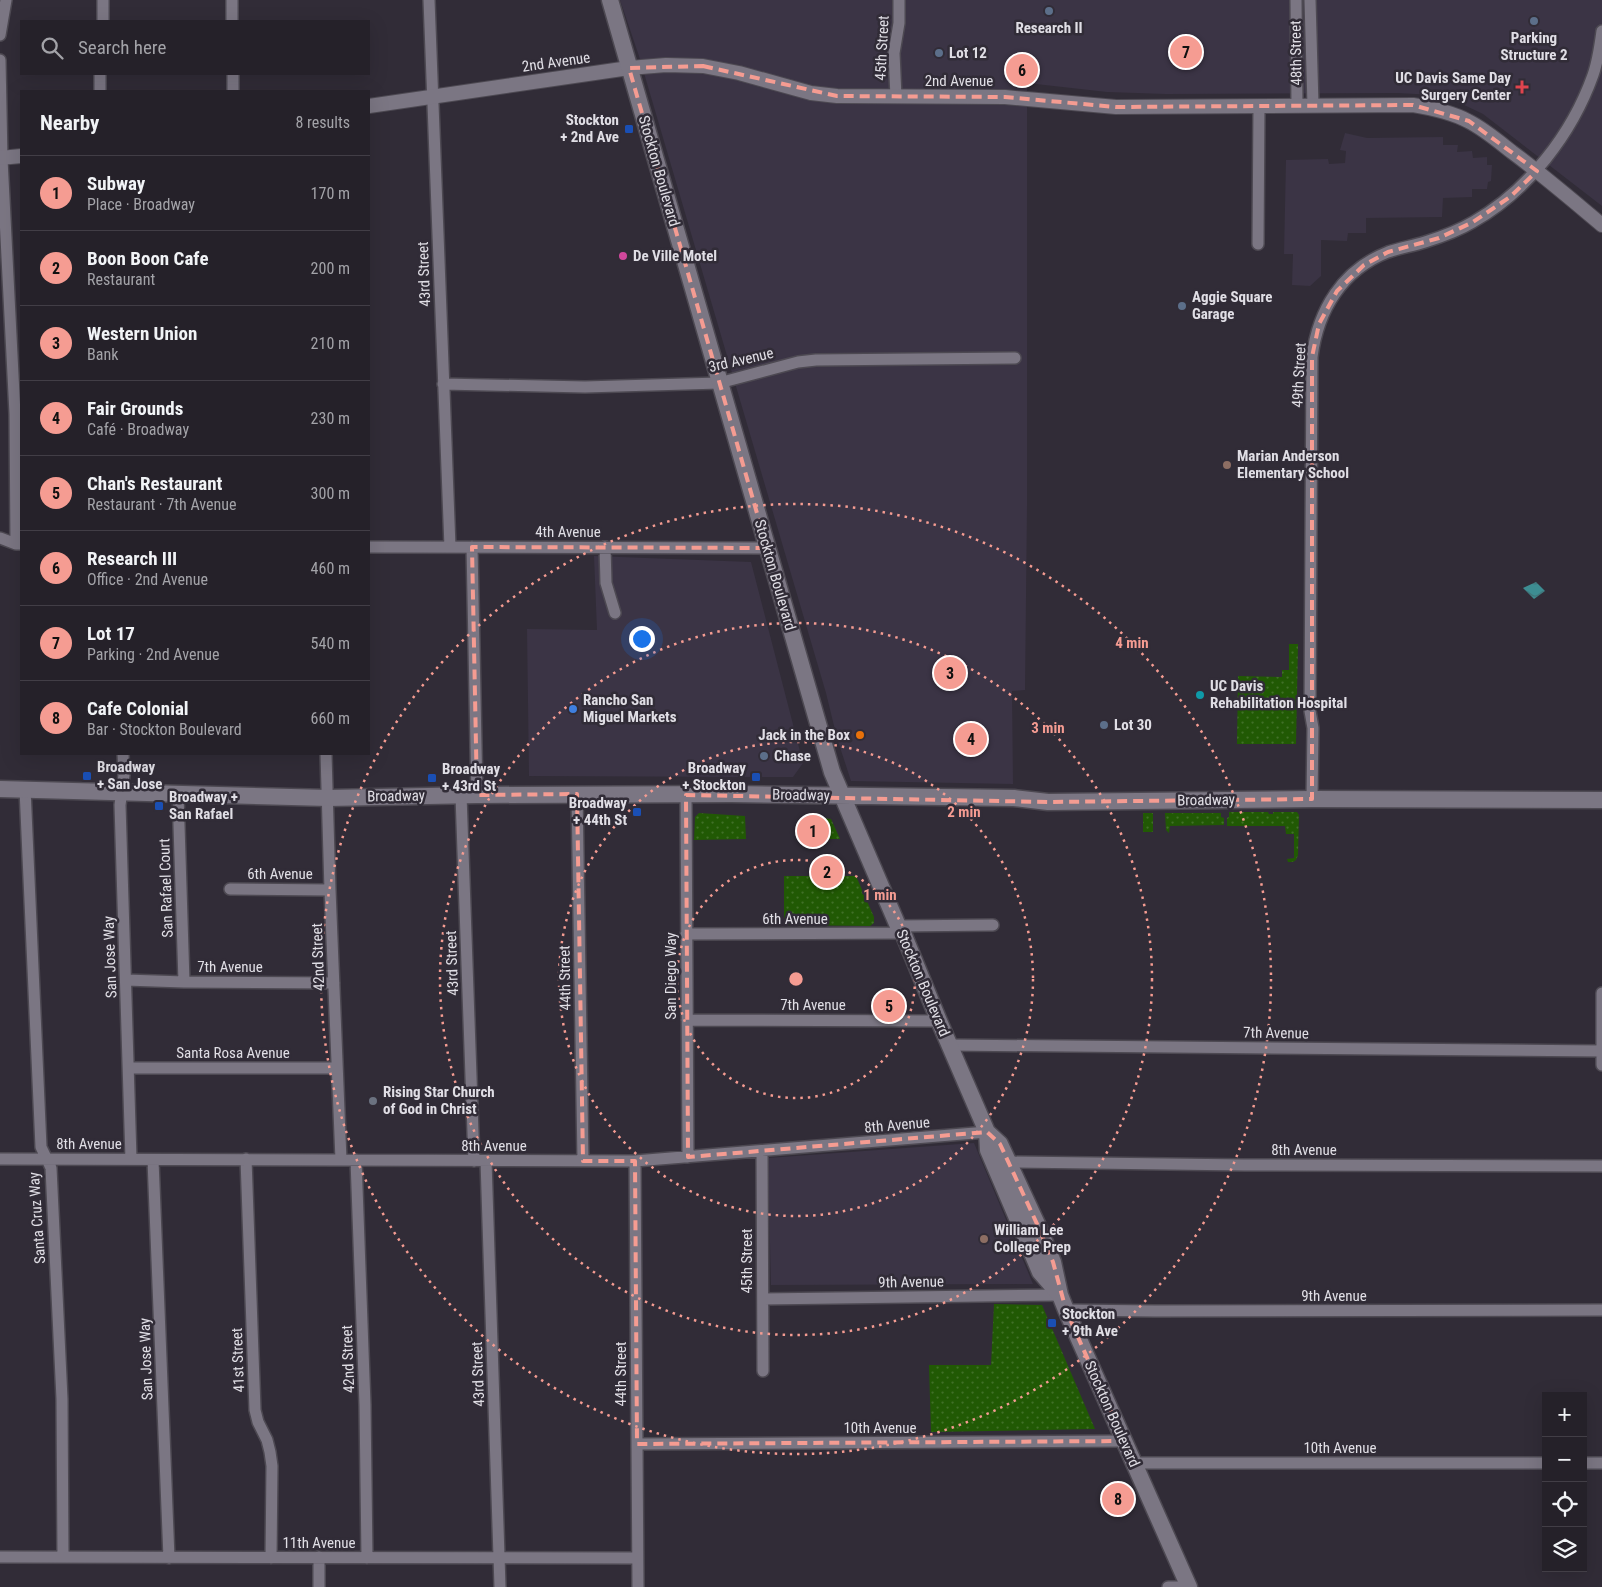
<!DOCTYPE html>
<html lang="en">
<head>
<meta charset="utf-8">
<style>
  body { margin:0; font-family:"Roboto Condensed",sans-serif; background:#312e35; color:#f1f3f6 }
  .controls { position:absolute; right:15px; bottom:15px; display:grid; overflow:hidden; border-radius:0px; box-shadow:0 5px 20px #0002 }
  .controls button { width:45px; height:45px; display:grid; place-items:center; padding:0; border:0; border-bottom:1px solid #423e46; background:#252129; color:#f1f3f6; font:25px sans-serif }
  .you { position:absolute; left:641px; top:638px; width:18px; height:18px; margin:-12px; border:4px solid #fff; border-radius:50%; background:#1a73e8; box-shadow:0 0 0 8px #1a73e833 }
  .badge { display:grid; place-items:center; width:32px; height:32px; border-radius:50%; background:#f59c92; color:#111; font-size:16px; font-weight:700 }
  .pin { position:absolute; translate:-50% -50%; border:2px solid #fff; box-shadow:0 1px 5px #0006 }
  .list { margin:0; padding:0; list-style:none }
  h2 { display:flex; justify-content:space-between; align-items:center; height:65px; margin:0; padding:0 20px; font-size:21px }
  h2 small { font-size:16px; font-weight:400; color:#a3a3a8 }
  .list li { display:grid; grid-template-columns:32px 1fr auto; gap:15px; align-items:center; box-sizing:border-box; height:75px; padding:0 20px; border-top:1px solid #423e46 }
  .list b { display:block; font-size:19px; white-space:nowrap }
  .list p { margin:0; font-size:16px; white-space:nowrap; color:#a3a3a8 }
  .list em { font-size:16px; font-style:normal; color:#a3a3a8 }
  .icon { flex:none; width:28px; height:28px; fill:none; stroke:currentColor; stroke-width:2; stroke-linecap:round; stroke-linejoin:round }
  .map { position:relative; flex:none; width:1602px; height:1587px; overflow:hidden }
  .search { position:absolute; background:#252129; box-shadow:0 5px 20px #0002; left:20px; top:20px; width:350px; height:55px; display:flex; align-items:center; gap:12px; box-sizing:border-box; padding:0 18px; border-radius:0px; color:#a3a3a8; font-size:19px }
  .panel { position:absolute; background:#252129; box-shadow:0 5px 20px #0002; left:20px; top:90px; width:350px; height:665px; border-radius:0px }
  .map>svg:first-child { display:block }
  .built { fill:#3b3445 }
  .grass { fill:url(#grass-dots) }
  .water { fill:url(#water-waves) }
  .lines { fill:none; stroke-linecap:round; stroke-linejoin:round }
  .minor-casing { stroke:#4d4952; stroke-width:14 }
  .tertiary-casing { stroke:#4d4952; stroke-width:16 }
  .secondary-casing { stroke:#4d4952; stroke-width:19 }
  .minor { stroke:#7b7683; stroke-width:11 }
  .tertiary { stroke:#7b7683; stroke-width:14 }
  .secondary { stroke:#7b7683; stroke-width:16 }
  .marked { fill:none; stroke:#f59c92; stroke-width:4; stroke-dasharray:10 6; stroke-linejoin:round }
  .ring { fill:none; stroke:#f59c92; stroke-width:2.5; stroke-dasharray:2.5 5 }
  .service-dot { fill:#5c6f8a; stroke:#312c37; stroke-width:2 }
  .health-dot { fill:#e0444e; stroke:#312c37; stroke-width:2 }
  .transit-dot { fill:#1a4fb4; stroke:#312c37; stroke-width:2 }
  .hotel-dot { fill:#d1479c; stroke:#312c37; stroke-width:2 }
  .education-dot { fill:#8d6e63; stroke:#312c37; stroke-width:2 }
  .culture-dot { fill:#0f9aa8; stroke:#312c37; stroke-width:2 }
  .shop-dot { fill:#3f7fe0; stroke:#312c37; stroke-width:2 }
  .food-dot { fill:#e8710a; stroke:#312c37; stroke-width:2 }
  .worship-dot { fill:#6b7280; stroke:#312c37; stroke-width:2 }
  .labels { text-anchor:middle; stroke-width:5; stroke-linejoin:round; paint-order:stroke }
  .poi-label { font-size:15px; font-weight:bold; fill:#e0dee5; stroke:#312c37; text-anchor:start }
  .street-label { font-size:15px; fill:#e0dee5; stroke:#312c37 }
  .centre { fill:#f59c92; stroke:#312c37; stroke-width:2.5 }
  .ring-label { font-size:15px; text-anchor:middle; font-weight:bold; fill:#f59c92; stroke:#312c37; stroke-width:5; stroke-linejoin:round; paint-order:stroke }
</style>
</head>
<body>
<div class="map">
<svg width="1602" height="1587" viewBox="0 0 1602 1587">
  <defs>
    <pattern id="grass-dots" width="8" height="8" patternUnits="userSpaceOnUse" patternTransform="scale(1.25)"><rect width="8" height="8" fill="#215904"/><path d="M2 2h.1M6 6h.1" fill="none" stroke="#417028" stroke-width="1.8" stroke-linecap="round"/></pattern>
    <pattern id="water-waves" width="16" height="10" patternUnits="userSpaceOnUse" patternTransform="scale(1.25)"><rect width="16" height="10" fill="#3d8d92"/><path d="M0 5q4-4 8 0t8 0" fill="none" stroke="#3f7377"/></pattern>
  </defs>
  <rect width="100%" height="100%" fill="#312c37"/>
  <!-- built -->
  <path class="built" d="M620,0h982v206l-119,-92 -23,-11 -26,-8 -36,-2 -232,1 -59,-2 -80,-9v423l-2,184 -13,1 1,93 -162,-3 -14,-43 -11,-45 -187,-637z
    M1345,133l22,5 76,-1v8h15l-1,7 15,-1 1,7 14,-1v8h5l-1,16 -3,1 -1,7h-15v8l-29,1 -1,19 -76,1v15h-18l-1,8 -26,-1v36l-11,10 -18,-1 1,-31h-9l2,-94 42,-1 1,5 16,-1 1,-12 -6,-1z
    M594,556l157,6 52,201 -10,14 -264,-1 -2,-147 70,1z
    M974,1143l59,141 -262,1 -3,-127z"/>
  <!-- grass -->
  <path class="grass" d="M1289,644h9l-2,100h-59l1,-68 44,1v-7h7z
    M1229,812h39l1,2h4v-2h24l2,3 -1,40 -2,5 -3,2h-5l-1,-3 7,-1v-24h-8l-1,-8h-58v-8l2,-1z
    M699,813l46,3 1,23 -52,1 1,-23z
    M1143,813h10v19h-10z
    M1165,813h56v4l3,1v7l-54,1 -1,7 -3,-3z
    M816,817l15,2 9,20h-14l-3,-3v-12h-3v-3h-4z
    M784,876h72l18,41v6l-4,3 -86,-1z
    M994,1304l48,1 53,124 -164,3 -2,-67h62z"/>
  <!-- water -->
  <path class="water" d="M1536,582l9,9 -11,8 -11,-11z"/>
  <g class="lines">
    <defs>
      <path id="minor" d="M103,0v21
        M232,0v21
        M429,0l21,547
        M1296,0l1,105
        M1310,0l3,105
        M0,35l6,-35
        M0,60l2,99 13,255 1,130
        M100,74v17
        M233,74v17
        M896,97l-2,-44 5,-30v-23
        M1258,244l1,-138
        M443,384l142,3 134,-4 79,-21 18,-2 199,-2
        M0,538l16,6h5
        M369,547l398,1
        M472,547l5,248
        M605,547l1,36 9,30
        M123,754l1,21 -4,30 11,354
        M326,754l4,136 11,270
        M25,789l16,358 10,21 11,231 1,158
        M178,794l6,188
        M577,794l6,367
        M461,795l13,366
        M686,795l2,362
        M1312,799l1,-71 -3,-17 2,-354c6,-47 30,-87 76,-105 12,-4 24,-6 37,-10 16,-5 33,-11 48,-20 55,-31 99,-88 120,-147 5,-14 7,-29 9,-44
        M230,889l100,1
        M898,926l95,-1
        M686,934l217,-1
        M126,980l58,2 150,1
        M1602,993v72
        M687,1020l252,1
        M949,1045l653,6
        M129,1068h208
        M762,1152l1,219
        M0,1159l635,2 352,-29
        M246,1159l9,251 3,12 9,18 3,12 2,14 -1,92
        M153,1160l16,398
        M356,1160l9,245 2,153
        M486,1161l14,426
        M635,1161l3,426
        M1007,1162l237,3 358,1
        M763,1299l297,-4
        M1066,1310l89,1 447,-1
        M637,1444l487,-3
        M1134,1463h412
        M1583,1463h19
        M0,1557l637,1
        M319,1557v30
        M1168,1587h21"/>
      <path id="tertiary" d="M369,106l260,-38 37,-3 37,1 36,7 72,20 26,3 168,1 111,10 297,-2c19,3 38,7 55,16 16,8 30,20 44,31 31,23 60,48 90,73
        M0,158l21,-2"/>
      <path id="secondary" d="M610,0l222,772 66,154 5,7 36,88 48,111 1,18 52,122 20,23
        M0,789l328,9 149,-3 254,-1 283,4 34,4 264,-3 290,1
        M987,1132l13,12 38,82 15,36 7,33 6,15 123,277"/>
    </defs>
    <!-- minor casing -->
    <use href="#minor" class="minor-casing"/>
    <!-- tertiary casing -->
    <use href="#tertiary" class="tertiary-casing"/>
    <!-- secondary casing -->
    <use href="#secondary" class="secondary-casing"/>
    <!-- minor -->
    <use href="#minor" class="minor"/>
    <!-- tertiary -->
    <use href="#tertiary" class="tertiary"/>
    <!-- secondary -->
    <use href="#secondary" class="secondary"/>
  </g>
  <!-- marked area -->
  <path class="marked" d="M703,66l134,30 168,1 111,10 297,-2 56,16 68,50 -27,26 -37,25 -34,16 -51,14 -24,13 -27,26 -18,33 -7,33v442l-264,3 -362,-7 2,362 299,-25 13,12 38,82 15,36 13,48 58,131 -487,3 -2,-283h-52l-6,-367 -100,1 -5,-248 295,1 -138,-480z"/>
  <!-- distance rings -->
  <g class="ring">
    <circle cx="796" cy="979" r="119"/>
    <circle cx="796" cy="979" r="237"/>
    <circle cx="796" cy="979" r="356"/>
    <circle cx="796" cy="979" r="475"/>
  </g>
  <!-- markers -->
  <g class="service-dot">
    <circle cx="1049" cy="11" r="5"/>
    <circle cx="1534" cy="21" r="5"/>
    <circle cx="939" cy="53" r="5"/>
    <circle cx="1182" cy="306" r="5"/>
    <circle cx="1104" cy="725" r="5"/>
    <circle cx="764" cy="756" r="5"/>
  </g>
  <path class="health-dot" d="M1519.5 79.5h5v5h5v5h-5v5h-5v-5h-5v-5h5z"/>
  <g class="transit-dot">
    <rect x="624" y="124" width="10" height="10" rx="2.5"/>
    <rect x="82" y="771" width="10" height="10" rx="2.5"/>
    <rect x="751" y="772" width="10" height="10" rx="2.5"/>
    <rect x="427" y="773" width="10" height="10" rx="2.5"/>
    <rect x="154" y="801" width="10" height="10" rx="2.5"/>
    <rect x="632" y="807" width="10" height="10" rx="2.5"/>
    <rect x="1047" y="1318" width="10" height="10" rx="2.5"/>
  </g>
  <circle class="hotel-dot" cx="623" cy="256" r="5"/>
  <g class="education-dot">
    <circle cx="1227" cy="465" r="5"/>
    <circle cx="984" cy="1239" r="5"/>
  </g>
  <circle class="culture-dot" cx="1200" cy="695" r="5"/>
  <circle class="shop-dot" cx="573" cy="709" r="5"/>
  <circle class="food-dot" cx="860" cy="735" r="5"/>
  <circle class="worship-dot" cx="373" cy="1101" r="5"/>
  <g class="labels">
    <!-- poi labels -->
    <g class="poi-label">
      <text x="1049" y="33" text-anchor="middle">Research II</text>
      <text x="1534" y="43" text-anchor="middle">Parking<tspan x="1534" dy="17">Structure 2</tspan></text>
      <text x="949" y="58">Lot 12</text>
      <text x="1511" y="83" text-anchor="end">UC Davis Same Day<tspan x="1511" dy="17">Surgery Center</tspan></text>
      <text x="619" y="125" text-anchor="end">Stockton<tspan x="619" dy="17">+ 2nd Ave</tspan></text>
      <text x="633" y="261">De Ville Motel</text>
      <text x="1192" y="302">Aggie Square<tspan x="1192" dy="17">Garage</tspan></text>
      <text x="1237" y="461">Marian Anderson<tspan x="1237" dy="17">Elementary School</tspan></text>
      <text x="1210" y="691">UC Davis<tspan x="1210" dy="17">Rehabilitation Hospital</tspan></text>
      <text x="583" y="705">Rancho San<tspan x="583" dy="17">Miguel Markets</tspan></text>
      <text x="1114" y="730">Lot 30</text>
      <text x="850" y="740" text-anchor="end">Jack in the Box</text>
      <text x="774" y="761">Chase</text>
      <text x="97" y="772">Broadway<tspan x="97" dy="17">+ San Jose</tspan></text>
      <text x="746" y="773" text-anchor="end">Broadway<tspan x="746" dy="17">+ Stockton</tspan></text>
      <text x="442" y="774">Broadway<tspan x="442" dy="17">+ 43rd St</tspan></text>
      <text x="169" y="802">Broadway +<tspan x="169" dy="17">San Rafael</tspan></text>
      <text x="627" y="808" text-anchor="end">Broadway<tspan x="627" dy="17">+ 44th St</tspan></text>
      <text x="383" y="1097">Rising Star Church<tspan x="383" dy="17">of God in Christ</tspan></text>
      <text x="994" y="1235">William Lee<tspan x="994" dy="17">College Prep</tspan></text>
      <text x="1062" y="1319">Stockton<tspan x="1062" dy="17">+ 9th Ave</tspan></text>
    </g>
    <!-- street labels -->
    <g class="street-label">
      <text transform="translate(882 48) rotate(-87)" y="5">45th Street</text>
      <text transform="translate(1296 53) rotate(-91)" y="5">48th Street</text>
      <text transform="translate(556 62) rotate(-8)" y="5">2nd Avenue</text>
      <text x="959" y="86">2nd Avenue</text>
      <text transform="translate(659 171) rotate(74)" y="5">Stockton Boulevard</text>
      <text transform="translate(424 274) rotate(-92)" y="5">43rd Street</text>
      <text transform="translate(741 360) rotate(-13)" y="5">3rd Avenue</text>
      <text transform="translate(1299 375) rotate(-87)" y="5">49th Street</text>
      <text x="568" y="537">4th Avenue</text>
      <text transform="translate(775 575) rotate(74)" y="5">Stockton Boulevard</text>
      <text transform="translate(801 795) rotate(1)" y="5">Broadway</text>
      <text transform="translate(396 796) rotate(-1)" y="5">Broadway</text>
      <text transform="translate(1206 800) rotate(-1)" y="5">Broadway</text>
      <text x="280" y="879">6th Avenue</text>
      <text transform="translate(166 888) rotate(-92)" y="5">San Rafael Court</text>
      <text x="795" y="924">6th Avenue</text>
      <text transform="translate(110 957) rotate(-92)" y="5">San Jose Way</text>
      <text transform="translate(318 957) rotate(-92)" y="5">42nd Street</text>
      <text transform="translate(452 963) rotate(-92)" y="5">43rd Street</text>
      <text x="230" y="972">7th Avenue</text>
      <text transform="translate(671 976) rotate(-90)" y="5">San Diego Way</text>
      <text transform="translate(565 978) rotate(-91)" y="5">44th Street</text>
      <text transform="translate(923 983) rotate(67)" y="5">Stockton Boulevard</text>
      <text x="813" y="1010">7th Avenue</text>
      <text transform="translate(1276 1033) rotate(1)" y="5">7th Avenue</text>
      <text x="233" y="1058">Santa Rosa Avenue</text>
      <text transform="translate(897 1125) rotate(-5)" y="5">8th Avenue</text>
      <text x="89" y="1149">8th Avenue</text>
      <text x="494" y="1151">8th Avenue</text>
      <text x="1304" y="1155">8th Avenue</text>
      <text transform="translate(37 1218) rotate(-94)" y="5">Santa Cruz Way</text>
      <text transform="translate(747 1261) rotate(-90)" y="5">45th Street</text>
      <text transform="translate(911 1282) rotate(-1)" y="5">9th Avenue</text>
      <text x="1334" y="1301">9th Avenue</text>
      <text transform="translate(146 1359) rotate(-92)" y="5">San Jose Way</text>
      <text transform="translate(348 1359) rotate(-92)" y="5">42nd Street</text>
      <text transform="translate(238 1360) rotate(-92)" y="5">41st Street</text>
      <text transform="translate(478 1374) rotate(-92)" y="5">43rd Street</text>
      <text transform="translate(621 1374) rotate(-90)" y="5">44th Street</text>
      <text transform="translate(1112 1414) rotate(66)" y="5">Stockton Boulevard</text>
      <text x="880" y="1433">10th Avenue</text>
      <text x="1340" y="1453">10th Avenue</text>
      <text x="319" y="1548">11th Avenue</text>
    </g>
  </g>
  <circle cx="796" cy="979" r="8" class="centre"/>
  <g class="ring-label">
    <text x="1132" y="648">4 min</text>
    <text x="1048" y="733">3 min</text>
    <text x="964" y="817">2 min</text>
    <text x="880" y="900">1 min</text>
  </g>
</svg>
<div class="controls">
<button>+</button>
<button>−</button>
<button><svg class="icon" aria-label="locate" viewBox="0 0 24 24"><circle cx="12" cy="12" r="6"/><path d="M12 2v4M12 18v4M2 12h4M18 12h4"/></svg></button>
<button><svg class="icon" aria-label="layers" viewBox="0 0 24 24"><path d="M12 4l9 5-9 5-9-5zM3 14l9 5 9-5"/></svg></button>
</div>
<div class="you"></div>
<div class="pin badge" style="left:813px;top:831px">1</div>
<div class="pin badge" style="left:827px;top:872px">2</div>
<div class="pin badge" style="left:950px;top:673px">3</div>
<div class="pin badge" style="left:971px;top:739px">4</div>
<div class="pin badge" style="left:889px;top:1006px">5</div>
<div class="pin badge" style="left:1022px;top:70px">6</div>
<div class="pin badge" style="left:1186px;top:52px">7</div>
<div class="pin badge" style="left:1118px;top:1499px">8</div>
<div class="search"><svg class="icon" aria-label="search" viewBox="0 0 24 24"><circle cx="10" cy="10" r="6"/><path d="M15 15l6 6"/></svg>Search here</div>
<section class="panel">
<h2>Nearby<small>8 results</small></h2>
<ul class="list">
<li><span class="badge">1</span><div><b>Subway</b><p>Place · Broadway</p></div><em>170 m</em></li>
<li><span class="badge">2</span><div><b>Boon Boon Cafe</b><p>Restaurant</p></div><em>200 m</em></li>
<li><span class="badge">3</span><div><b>Western Union</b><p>Bank</p></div><em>210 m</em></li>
<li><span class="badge">4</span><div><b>Fair Grounds</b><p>Café · Broadway</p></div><em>230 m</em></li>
<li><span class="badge">5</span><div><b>Chan's Restaurant</b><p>Restaurant · 7th Avenue</p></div><em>300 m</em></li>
<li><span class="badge">6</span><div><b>Research III</b><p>Office · 2nd Avenue</p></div><em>460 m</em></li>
<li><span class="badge">7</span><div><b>Lot 17</b><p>Parking · 2nd Avenue</p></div><em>540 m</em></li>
<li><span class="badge">8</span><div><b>Cafe Colonial</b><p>Bar · Stockton Boulevard</p></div><em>660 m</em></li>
</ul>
</section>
</div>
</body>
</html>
